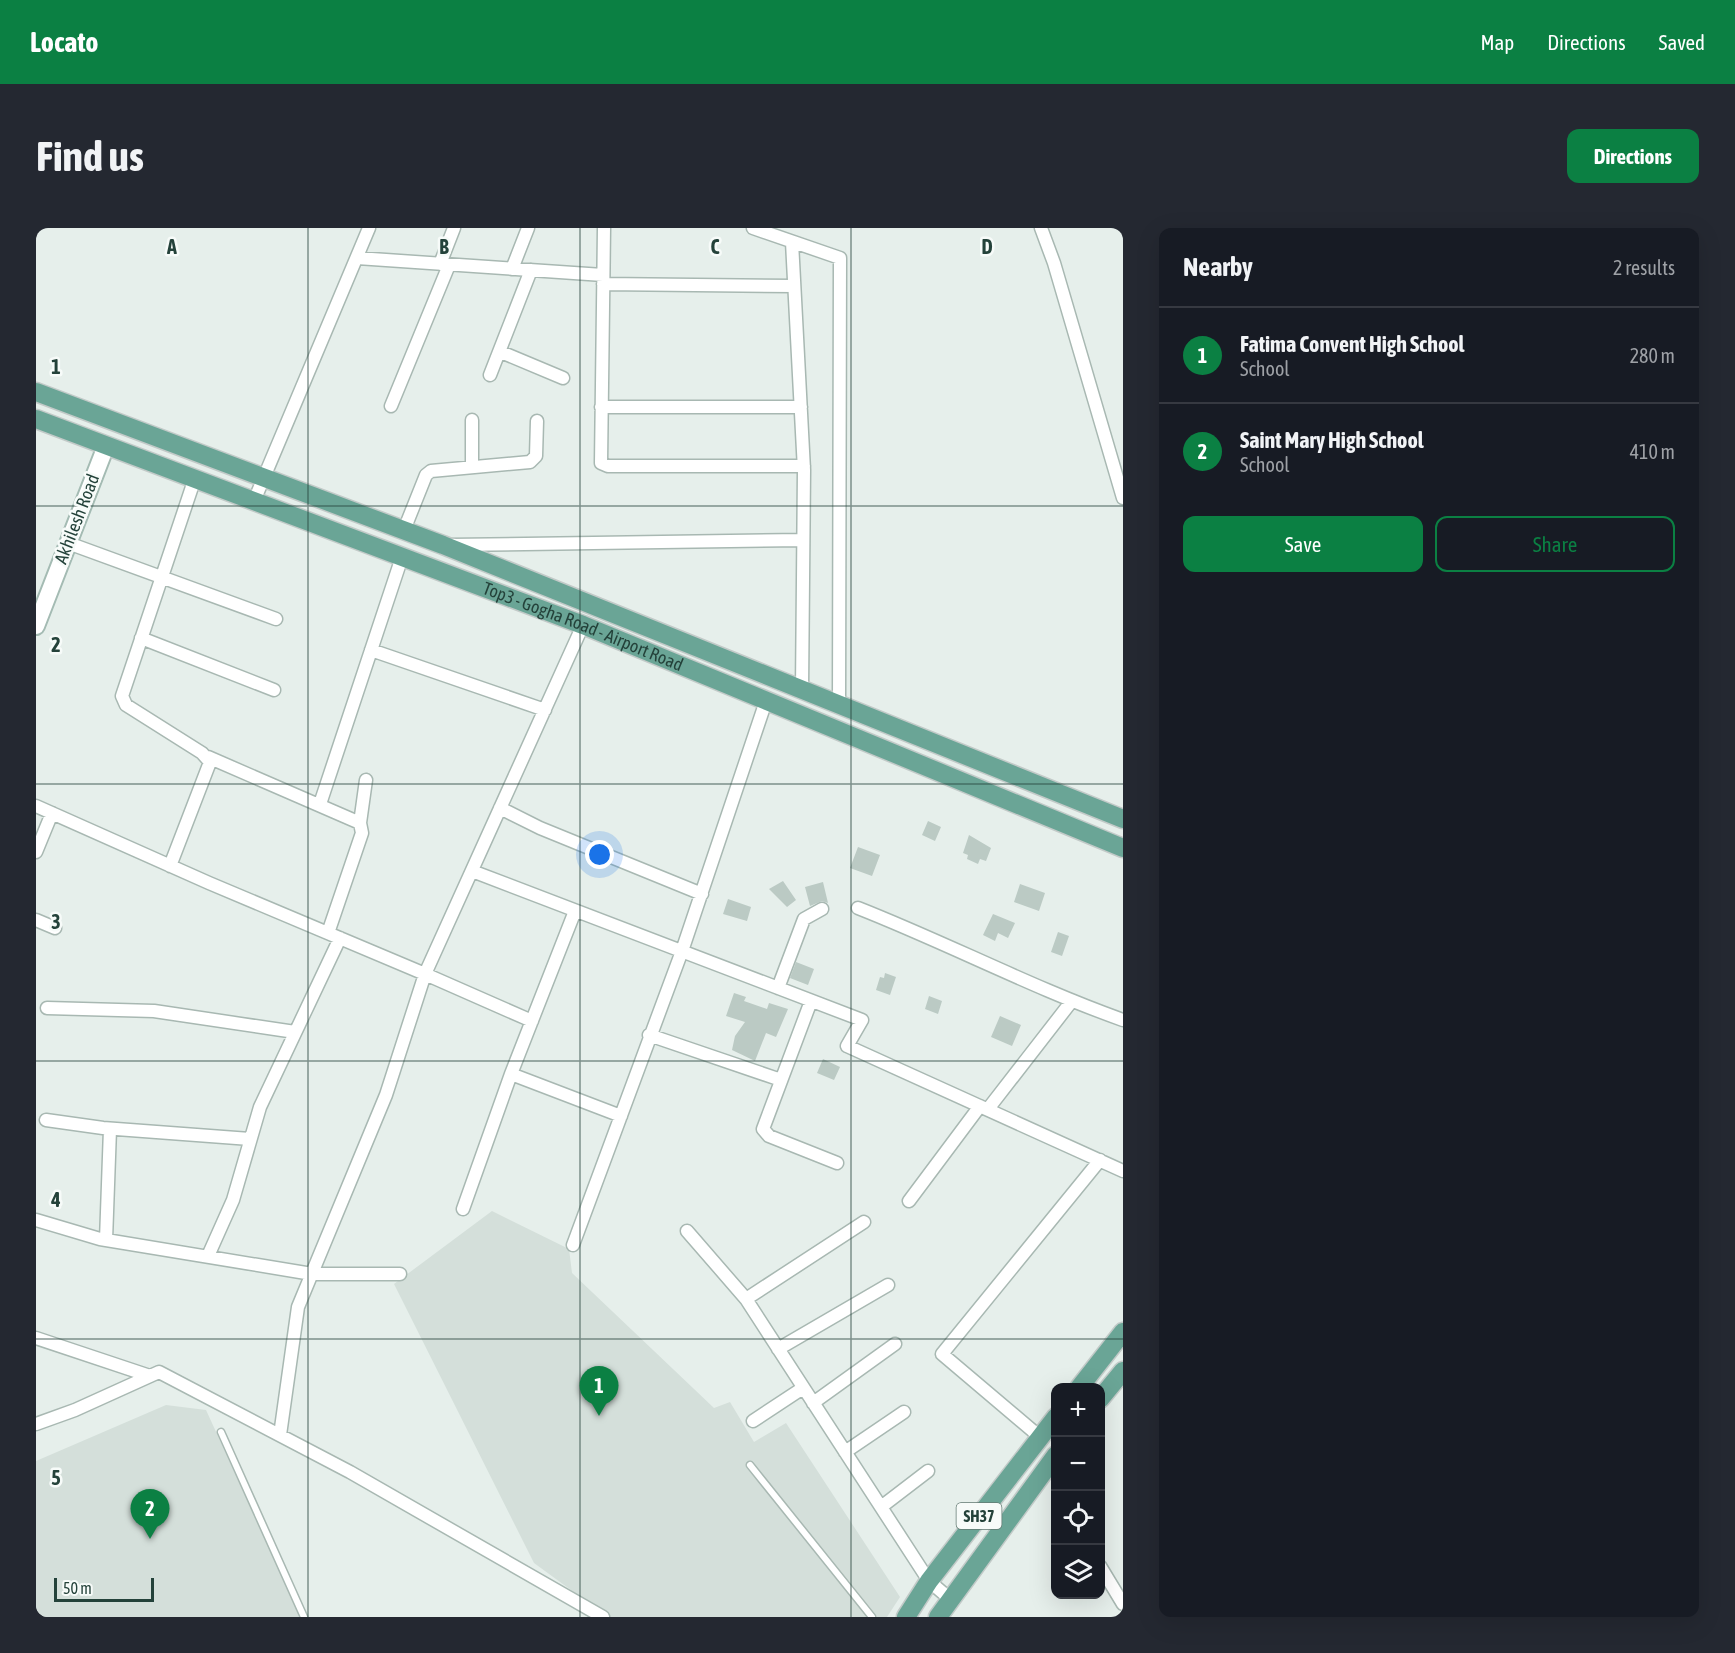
<!DOCTYPE html>
<html lang="en">
<head>
<meta charset="utf-8">
<style>
  body { margin:0; font-family:"Asap Condensed",sans-serif; background:#242831; color:#f1f3f6 }
  .controls { position:absolute; right:18px; bottom:18px; display:grid; overflow:hidden; border-radius:12px; box-shadow:0 6px 24px #0002 }
  .controls button { width:54px; height:54px; display:grid; place-items:center; padding:0; border:0; border-bottom:2px solid #363941; background:#171b24; color:#f1f3f6; font:30px sans-serif }
  .scale { position:absolute; left:18px; bottom:15px; width:100px; box-sizing:border-box; padding-left:6px; border:3px solid #24423a; border-top:0; font-size:16px; line-height:21px; white-space:nowrap; color:#24423a; -webkit-text-stroke:4px #f7fbf9; paint-order:stroke }
  .you { position:absolute; left:564px; top:627px; width:21px; height:21px; margin:-15px; border:4px solid #fff; border-radius:50%; background:#1a73e8; box-shadow:0 0 0 9px #1a73e833 }
  .badge { display:grid; place-items:center; width:39px; height:39px; border-radius:50%; background:#0b8043; color:#fff; font-size:20px; font-weight:700 }
  .pin { position:absolute; translate:-50% -50px; filter:drop-shadow(0 2px 3px #0008) }
  .pin::after { content:''; position:absolute; top:32px; width:21px; height:18px; background:inherit; clip-path:polygon(0 0,100% 0,50% 100%) }
  .list { margin:0; padding:0; list-style:none }
  h2 { display:flex; justify-content:space-between; align-items:center; height:78px; margin:0; padding:0 24px; font-size:26px }
  h2 small { font-size:20px; font-weight:400; color:#9ea1a6 }
  .list li { display:grid; grid-template-columns:39px 1fr auto; gap:18px; align-items:center; box-sizing:border-box; height:96px; padding:0 24px; border-top:2px solid #363941 }
  .list b { display:block; font-size:22px; white-space:nowrap }
  .list p { margin:0; font-size:20px; white-space:nowrap; color:#9ea1a6 }
  .list em { font-size:20px; font-style:normal; color:#9ea1a6 }
  .actions { display:flex; gap:12px; padding:18px 24px }
  .actions a { flex:1; padding:14px 0; border:2px solid #0b8043; border-radius:12px; text-align:center; font-size:21px; color:#0b8043 }
  .actions .main { background:#0b8043; color:#fff }
  .icon { flex:none; width:33px; height:33px; fill:none; stroke:currentColor; stroke-width:2; stroke-linecap:round; stroke-linejoin:round }
  .map { position:relative; flex:none; width:1087px; height:1389px; overflow:hidden; border-radius:12px }
  header { display:flex; align-items:center; gap:36px; box-sizing:border-box; height:84px; padding:0 30px; background:#0b8043; color:#fff }
  header strong { font-size:28px }
  nav { display:flex; gap:33px; margin-inline-start:auto; font-size:21px }
  .intro { display:flex; align-items:center; justify-content:space-between; box-sizing:border-box; height:144px; padding:0 36px }
  h1 { margin:0; font-size:42px }
  .button { padding:15px 27px; border-radius:12px; background:#0b8043; color:#fff; font-size:21px; font-weight:700 }
  main { display:flex; gap:36px; padding:0 36px }
  aside { flex:1; background:#171b24; border-radius:12px; box-shadow:0 6px 24px #0002 }
  .map>svg:first-child { display:block }
  .built { fill:#d4dfda }
  .building { fill:#bbcac4 }
  .lines { fill:none; stroke-linecap:round; stroke-linejoin:round }
  .lane-casing { stroke:#a8b8b2; stroke-width:9 }
  .street-casing { stroke:#a8b8b2; stroke-width:15 }
  .secondary-casing { stroke:#a4bbb3; stroke-width:20 }
  .primary-casing { stroke:#c2cac8; stroke-width:21 }
  .lane { stroke:#fff; stroke-width:6 }
  .street { stroke:#fff; stroke-width:12 }
  .secondary { stroke:#fff; stroke-width:16 }
  .primary { stroke:#6aa596; stroke-width:18 }
  .grid { fill:none; stroke:#24423a; stroke-width:1.5; stroke-opacity:0.55 }
  .labels { text-anchor:middle; stroke-width:5; stroke-linejoin:round; paint-order:stroke }
  .shield { fill:#f7fbf9; stroke:#637a73; stroke-width:1.5 }
  .shield-label { font-size:16px; font-weight:bold; fill:#24423a }
  .street-label { font-size:18px; fill:#24423a; stroke:#f7fbf9 }
  .grid-label { font-size:20px; text-anchor:middle; font-weight:bold; fill:#24423a; stroke:#f7fbf9; stroke-width:5; stroke-linejoin:round; paint-order:stroke }
</style>
</head>
<body>
<header>
<strong>Locato</strong>
<nav><a>Map</a><a>Directions</a><a>Saved</a></nav>
</header>
<div class="intro"><h1>Find us</h1><a class="button">Directions</a></div>
<main>
<div class="map">
<svg width="1087" height="1389" viewBox="0 0 1087 1389">
  <rect width="100%" height="100%" fill="#e6efeb"/>
  <!-- built -->
  <path class="built" d="M456,983l77,38 3,24 142,135 16,-6 24,40 32,-19 114,174 -13,20h-279l-74,-54 -140,-279z
    M130,1177l40,5 95,207h-265v-156z"/>
  <!-- building -->
  <path class="building" d="M892,593l13,6 -6,14 -13,-6z
    M933,607l22,13 -5,13 -6,-2 -2,5 -11,-5 1,-4 -5,-2z
    M822,619l22,8 -8,21 -22,-8z
    M747,653l13,19 -9,7 -18,-18z
    M787,654l5,21 -6,-2 -12,5 -5,-19z
    M984,656l25,9 -6,18 -25,-9z
    M692,671l23,8 -4,14 -24,-7z
    M957,686l22,9 -7,15 -10,-5 -3,8 -12,-6z
    M1022,704l11,4 -7,20 -11,-4z
    M760,734l18,7 -6,16 -18,-7z
    M849,745l11,4 -6,18 -14,-5 4,-13 4,1z
    M698,765l12,4 -2,4 23,8 2,-6 19,6 -12,28 -10,-4 -11,28 -23,-11 3,-14 10,-14 -19,-6z
    M893,768l13,5 -4,13 -13,-5z
    M964,788l21,9 -9,21 -21,-9z
    M787,831l17,8 -6,13 -17,-7z"/>
  <g class="lines">
    <defs>
      <path id="lane" d="M185,1204l83,185
        M714,1237l122,152"/>
      <path id="street" d="M568,0l-3,235 7,3h196
        M717,0l87,30 -1,447
        M1005,0l13,35 69,235
        M756,14l12,228 -2,219
        M321,30l246,17
        M404,36l14,-36
        M476,41l16,-41
        M567,56l191,2
        M465,124l62,26
        M454,147l41,-105
        M355,178l58,-141
        M565,179h200
        M436,192v46
        M218,273l115,-273
        M368,302l22,-55 5,-4 99,-9 6,-6 1,-35
        M32,315l208,76
        M414,317l353,-5
        M105,410l133,52
        M335,422l174,60
        M172,529l152,66 2,10 -34,100
        M284,576l82,-247
        M0,578l173,77 216,91 158,-349
        M464,580l40,20 162,66
        M324,595l6,-43
        M0,624l16,-39
        M134,638l40,-104 -8,-9 -76,-48 -4,-9 73,-218
        M436,643l390,149 -15,26 276,125
        M822,680c89,35 175,80 265,112
        M0,692l19,8
        M742,760l26,-69 18,-10
        M775,773l-48,128 6,7 68,27
        M11,780l107,3 141,21
        M613,807l132,45
        M475,846l110,42
        M952,881l83,-107
        M10,892l57,8 147,11
        M873,973l71,-95
        M427,981l48,-135 64,-163
        M0,992l64,19 212,35h88
        M651,1003l59,68 183,282 21,18
        M70,1012l4,-111
        M537,1017l109,-294 84,-250
        M172,1028l25,-56 27,-93 80,-169
        M710,1071l118,-77
        M0,1110l114,38
        M742,1121l110,-64
        M777,1175l82,-59
        M717,1193l50,-33
        M0,1196l39,-14 84,-38 191,100 253,145
        M244,1207l18,-128 88,-212 39,-121 107,47
        M1004,1209l-98,-83 158,-194
        M809,1224l59,-40
        M845,1279l47,-36
        M1064,1338l23,38"/>
      <path id="secondary" d="M0,398l70,-180"/>
      <g id="primary">
        <path d="M0,164l407,153 680,274"/>
        <path id="s1" d="M0,191l547,206 540,223"/>
        <path d="M1043,1160l44,-56"/>
        <path d="M1064,1171l23,-28"/>
        <path d="M870,1389l23,-36 127,-164"/>
        <path d="M902,1389l118,-162"/>
      </g>
    </defs>
    <!-- lane casing -->
    <use href="#lane" class="lane-casing"/>
    <!-- street casing -->
    <use href="#street" class="street-casing"/>
    <!-- secondary casing -->
    <use href="#secondary" class="secondary-casing"/>
    <!-- primary casing -->
    <use href="#primary" class="primary-casing"/>
    <!-- lane -->
    <use href="#lane" class="lane"/>
    <!-- street -->
    <use href="#street" class="street"/>
    <!-- secondary -->
    <use href="#secondary" class="secondary"/>
    <!-- primary -->
    <use href="#primary" class="primary"/>
  </g>
  <!-- grid -->
  <path class="grid" d="M272,0v1389M544,0v1389M815,0v1389M0,278h1087M0,556h1087M0,833h1087M0,1111h1087"/>
  <g class="labels">
    <!-- shield labels -->
    <rect class="shield" x="920.5" y="1275" width="45" height="26" rx="4.5"/>
    <g class="shield-label">
      <text x="943" y="1294">SH37</text>
    </g>
    <!-- street labels -->
    <g class="street-label">
      <text transform="translate(41 291) rotate(-69)" y="6">Akhilesh Road</text>
      <text dy="6" stroke="none"><textPath href="#s1" startOffset="585">Top3 - Gogha Road - Airport Road</textPath></text>
    </g>
  </g>
  <g class="grid-label">
    <text x="136" y="26">A</text>
    <text x="408" y="26">B</text>
    <text x="679" y="26">C</text>
    <text x="951" y="26">D</text>
    <text x="20" y="146">1</text>
    <text x="20" y="424">2</text>
    <text x="20" y="701">3</text>
    <text x="20" y="979">4</text>
    <text x="20" y="1257">5</text>
  </g>
</svg>
<div class="controls">
<button>+</button>
<button>−</button>
<button><svg class="icon" aria-label="locate" viewBox="0 0 24 24"><circle cx="12" cy="12" r="6"/><path d="M12 2v4M12 18v4M2 12h4M18 12h4"/></svg></button>
<button><svg class="icon" aria-label="layers" viewBox="0 0 24 24"><path d="M12 4l9 5-9 5-9-5zM3 14l9 5 9-5"/></svg></button>
</div>
<div class="scale">50 m</div>
<div class="you"></div>
<div class="pin badge" style="left:563px;top:1188px">1</div>
<div class="pin badge" style="left:114px;top:1311px">2</div>
</div>
<aside>
<h2>Nearby<small>2 results</small></h2>
<ul class="list">
<li><span class="badge">1</span><div><b>Fatima Convent High School</b><p>School</p></div><em>280 m</em></li>
<li><span class="badge">2</span><div><b>Saint Mary High School</b><p>School</p></div><em>410 m</em></li>
</ul>
<div class="actions"><a class="main">Save</a><a>Share</a></div>
</aside>
</main>
</body>
</html>
